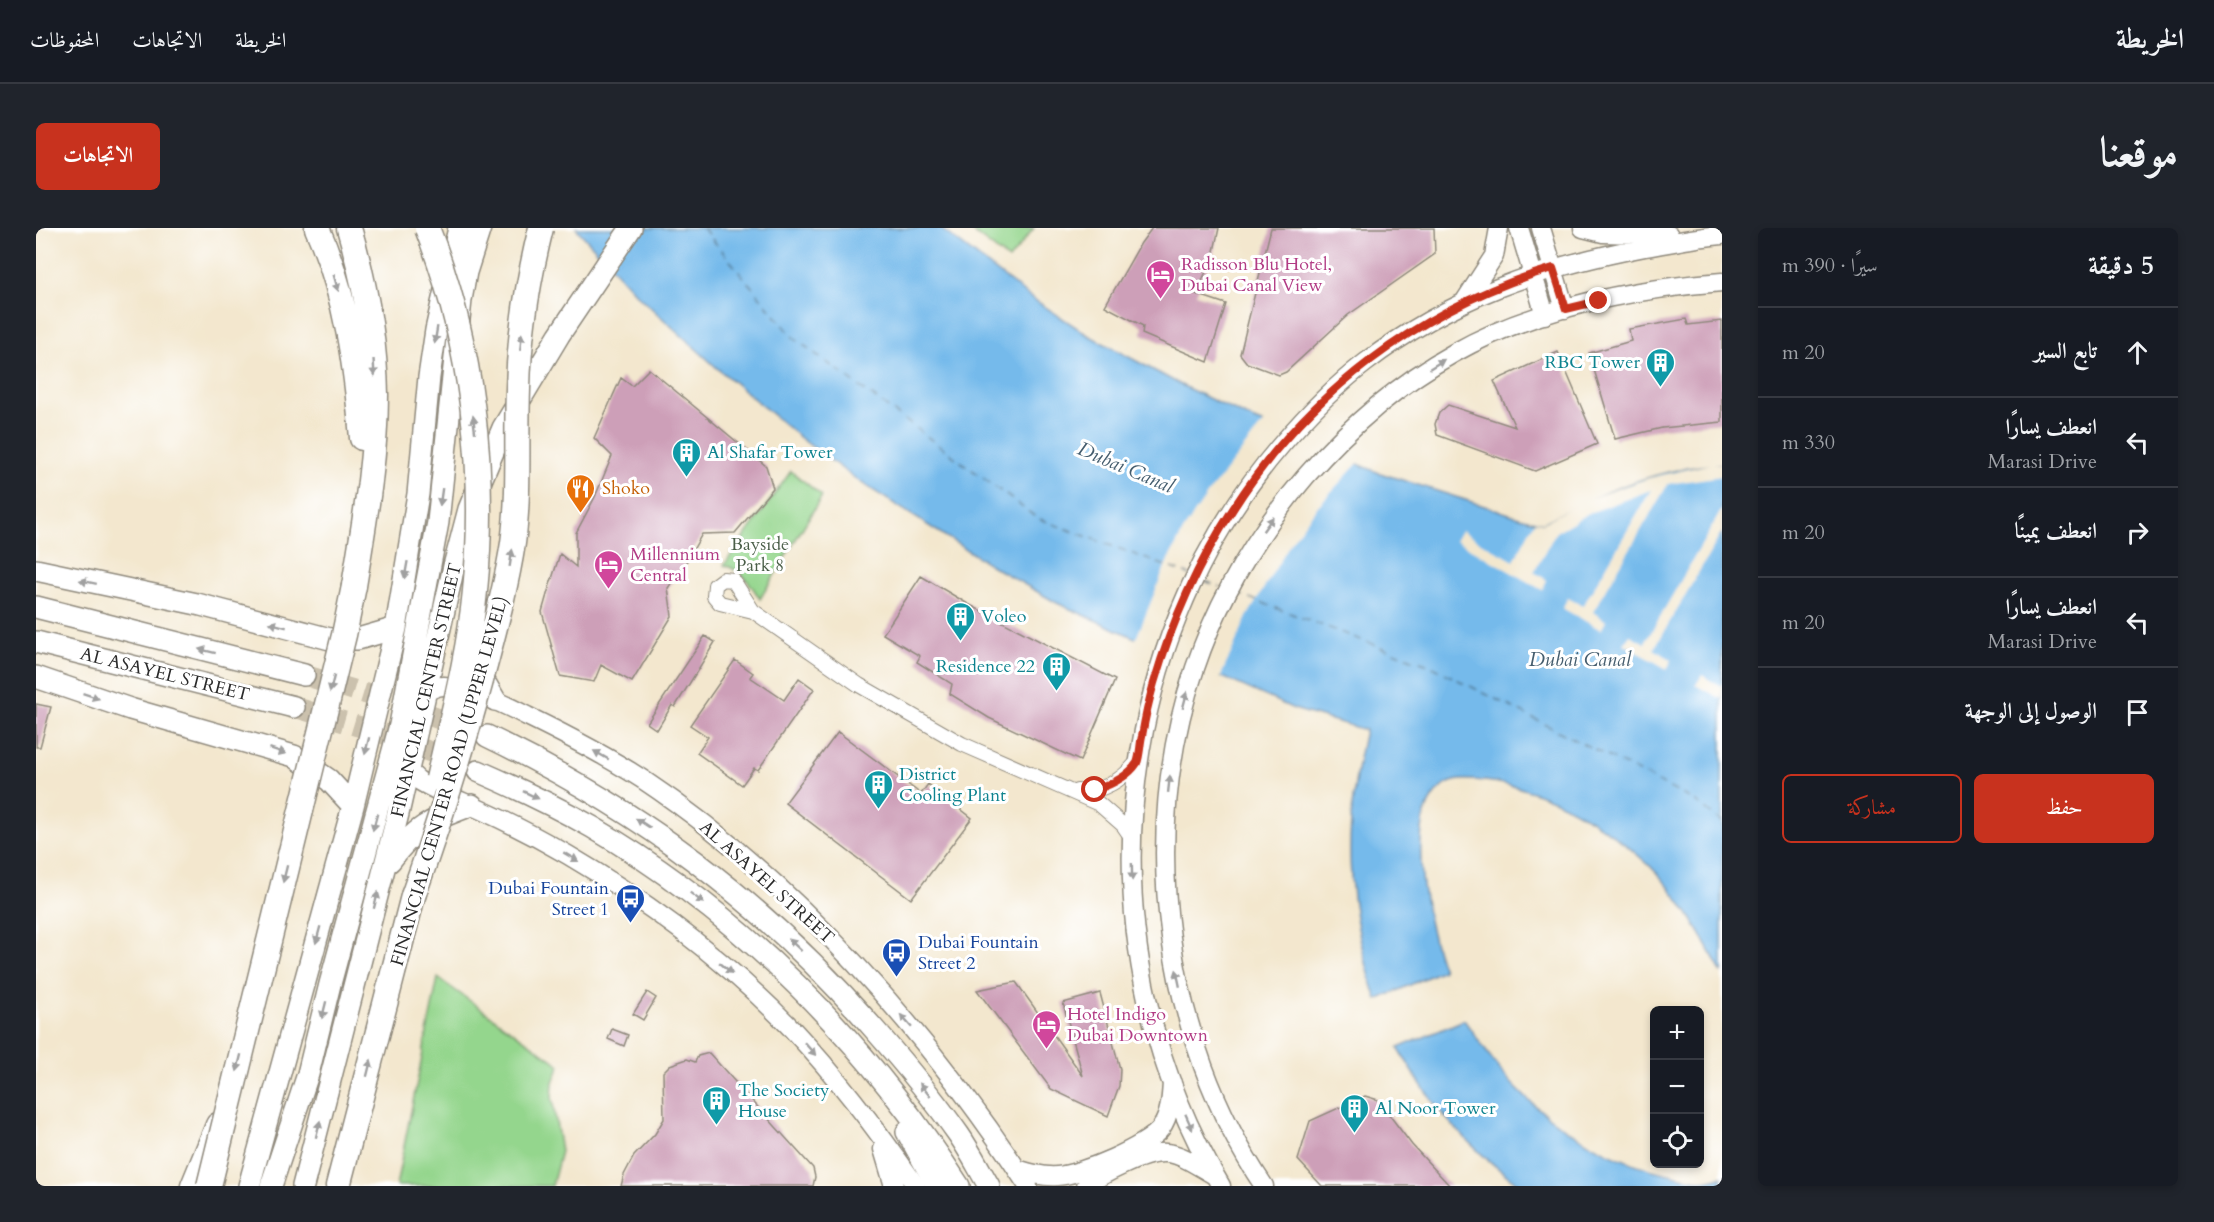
<!DOCTYPE html>
<html lang="ar">
<head>
<meta charset="utf-8">
<style>
  body { margin:0; font-family:Cardo,Amiri,serif; background:#20242c; color:#f1f3f6; direction:rtl }
  .controls { position:absolute; right:18px; bottom:18px; display:grid; overflow:hidden; border-radius:9px; box-shadow:0 3px 9px #0003 }
  .controls button { width:54px; height:54px; display:grid; place-items:center; padding:0; border:0; border-bottom:2px solid #363941; background:#171b24; color:#f1f3f6; font:30px sans-serif }
  .stop { position:absolute; width:18px; height:18px; margin:-14px; border:4px solid #c8321e; border-radius:50%; background:#fff }
  .stop.end { background:#c8321e; border-color:#fff; box-shadow:0 2px 6px #0008 }
  .list { margin:0; padding:0; list-style:none }
  h2 { display:flex; justify-content:space-between; align-items:center; height:78px; margin:0; padding:0 24px; font-size:26px }
  h2 small { font-size:20px; font-weight:400; color:#9ea1a6 }
  .list li { display:grid; grid-template-columns:39px 1fr auto; gap:18px; align-items:center; box-sizing:border-box; height:90px; padding:0 24px; border-top:2px solid #363941 }
  .list b { display:block; font-size:22px; white-space:nowrap }
  .list p { margin:0; font-size:20px; white-space:nowrap; color:#9ea1a6 }
  .list em { font-size:20px; font-style:normal; color:#9ea1a6 }
  .actions { display:flex; gap:12px; padding:18px 24px }
  .actions a { flex:1; padding:14px 0; border:2px solid #c8321e; border-radius:9px; text-align:center; font-size:21px; color:#c8321e }
  .actions .main { background:#c8321e; color:#fff }
  .icon { flex:none; width:33px; height:33px; fill:none; stroke:currentColor; stroke-width:2; stroke-linecap:round; stroke-linejoin:round }
  .map { position:relative; flex:none; width:1686px; height:958px; overflow:hidden; direction:ltr; border-radius:9px }
  header { display:flex; align-items:center; gap:36px; box-sizing:border-box; height:84px; padding:0 30px; background:#171b24; border-bottom:2px solid #363941 }
  header strong { font-size:28px }
  nav { display:flex; gap:33px; margin-inline-start:auto; font-size:21px }
  .intro { display:flex; align-items:center; justify-content:space-between; box-sizing:border-box; height:144px; padding:0 36px }
  h1 { margin:0; font-size:42px }
  .button { padding:15px 27px; border-radius:9px; background:#c8321e; color:#fff; font-size:21px; font-weight:700 }
  main { display:flex; gap:36px; padding:0 36px }
  aside { flex:1; background:#171b24; border-radius:9px; box-shadow:0 3px 9px #0003 }
  .map>svg:first-child { display:block }
  .green { fill:#94d68d; stroke:#60805c; stroke-width:1.5 }
  .water { fill:#74baeb; stroke:#50728b; stroke-width:1.5 }
  .pier { fill:#f3e7ce }
  .lines { fill:none; stroke-linecap:round; stroke-linejoin:round }
  .ferry { stroke:#455d6e; stroke-width:1.5; stroke-dasharray:8 6; stroke-linecap:butt }
  .building { fill:#cd9fb8 }
  .primary-tunnel { stroke:#cbc1ad; stroke-width:21; stroke-dasharray:21 10; stroke-linecap:butt }
  .street-casing { stroke:#8f897c; stroke-width:16 }
  .secondary-casing { stroke:#8f897c; stroke-width:21 }
  .primary-casing { stroke:#8f897c; stroke-width:24 }
  .highway-casing { stroke:#8f897c; stroke-width:27 }
  .street { stroke:#fff; stroke-width:14 }
  .secondary { stroke:#fff; stroke-width:18 }
  .primary { stroke:#fff; stroke-width:21 }
  .highway { stroke:#fff; stroke-width:24 }
  .highway-bridge-casing { stroke:#8f897c; stroke-width:27; stroke-linecap:butt }
  .highway-bridge { stroke:#fff; stroke-width:24 }
  .oneway { fill:#a0a0a0 }
  .route { stroke:#c8321e; stroke-width:8 }
  .labels { text-anchor:middle; stroke-width:6; stroke-linejoin:round; paint-order:stroke }
  .hotel-label { font-size:18px; fill:#b23c85; stroke:#fff; text-anchor:start }
  .culture-label { font-size:18px; fill:#0d838f; stroke:#fff; text-anchor:start }
  .food-label { font-size:18px; fill:#c56008; stroke:#fff; text-anchor:start }
  .park-label { font-size:18px; fill:#4a5e48; stroke:#fff }
  .street-label { font-size:18px; fill:#2b2b2b; stroke:#fff }
  .transit-label { font-size:18px; fill:#164399; stroke:#fff; text-anchor:end }
  .water-label { font-size:20px; font-style:italic; fill:#455d6e; stroke:#fff }
</style>
</head>
<body>
<header>
<strong>الخريطة</strong>
<nav><a>الخريطة</a><a>الاتجاهات</a><a>المحفوظات</a></nav>
</header>
<div class="intro"><h1>موقعنا</h1><a class="button">الاتجاهات</a></div>
<main>
<aside>
<h2>5 دقيقة<small>سيرًا · 390 m</small></h2>
<ul class="list">
<li><svg class="icon" aria-label="ahead" viewBox="0 0 24 24"><path d="M12 20V5M6 11l6-6 6 6"/></svg><div><b>تابع السير</b></div><em>20 m</em></li>
<li><svg class="icon" aria-label="left" viewBox="0 0 24 24"><path d="M17 20v-9H6M10 6l-5 5 5 5"/></svg><div><b>انعطف يسارًا</b><p>Marasi Drive</p></div><em>330 m</em></li>
<li><svg class="icon" aria-label="right" viewBox="0 0 24 24"><path d="M7 20v-9h11M14 6l5 5-5 5"/></svg><div><b>انعطف يمينًا</b></div><em>20 m</em></li>
<li><svg class="icon" aria-label="left" viewBox="0 0 24 24"><path d="M17 20v-9H6M10 6l-5 5 5 5"/></svg><div><b>انعطف يسارًا</b><p>Marasi Drive</p></div><em>20 m</em></li>
<li><svg class="icon" aria-label="arrive" viewBox="0 0 24 24"><path d="M6 21V4h12l-3 4 3 4H6"/></svg><div><b>الوصول إلى الوجهة</b></div></li>
</ul>
<div class="actions"><a class="main">حفظ</a><a>مشاركة</a></div>
</aside>
<div class="map">
<svg width="1686" height="958" viewBox="0 0 1686 958">
  <rect width="100%" height="100%" fill="#fff"/>
  <filter id="ink" filterUnits="userSpaceOnUse"><feTurbulence type="fractalNoise" baseFrequency=".0167" numOctaves="2"/><feDisplacementMap in="SourceGraphic" scale="12" xChannelSelector="R" yChannelSelector="G"/><feConvolveMatrix kernelMatrix="1 2 1 2 8 2 1 2 1" color-interpolation-filters="sRGB"/></filter>
  <filter id="wash" filterUnits="userSpaceOnUse"><feTurbulence type="fractalNoise" baseFrequency=".008" numOctaves="4" result="noise"/><feDisplacementMap in="SourceGraphic" scale="24" xChannelSelector="R" yChannelSelector="G"/><feGaussianBlur stdDeviation="1.35" result="paint"/><feColorMatrix in="noise" values="0 0 0 0 0 0 0 0 0 0 0 0 0 0 0 0 0 1.4 0 .05"/><feComposite in="paint" operator="in"/></filter>
  <g filter="url(#wash)">
    <rect width="100%" height="100%" fill="#f3e7ce"/>
    <!-- green -->
    <path class="green" d="M940,0h58l-25,32 -36,-28z
      M755,243l31,25 -62,103c-10,-16 -17,-28 -36,-34z
      M402,750l122,87 -7,17 -1,16 9,53 -9,35h-156z"/>
    <!-- water -->
    <path class="water" d="M540,0h364l90,69 58,38 95,51 69,33 125,53 139,44 27,7c55,-30 115,-55 179,-59v510c-20,-39 -41,-78 -73,-109 -45,-42 -102,-77 -164,-84 -15,-1 -29,-4 -43,6 -40,30 -14,143 1,183l-66,30c-32,-98 -35,-170 -12,-270l-71,-21 -237,-106 -65,-37 -132,-84 -57,-42 -86,-72 -81,-74z
      M1428,792c16,22 31,46 50,66 41,43 101,77 159,89 15,3 34,9 49,1v10h-201c-33,-24 -66,-55 -90,-87 -12,-16 -22,-34 -33,-51z"/>
    <!-- pier -->
    <path class="pier" d="M1229,193l95,40 -43,46 -26,35 -44,75 -27,61 -85,-37 32,-79 19,-36 23,-34z
      M1674,236h12v12l-54,8 -75,128 13,9 -5,9 -39,-22 6,-10 15,8 68,-116 -64,24 -31,18 -22,40 13,8 -5,10 -87,-50 6,-9 53,30 21,-40 8,2 39,-22 67,-23z
      M1686,281v23l-68,117 18,11 -5,9 -43,-25 6,-9 15,8z
      M1666,447l18,11 2,-2v15l-26,-14z"/>
    <g class="lines">
      <!-- ferry -->
      <path class="ferry" d="M667,0l91,110 243,180 153,57
        M1169,353l15,6
        M1200,365l195,73 262,134 29,22"/>
    </g>
    <g id="blocks">
      <!-- building -->
      <path class="building" d="M1116,0h67l-6,28 -17,38 30,10 -18,58 -66,-28 1,-8 -38,-20 36,-63z
        M1235,0h163l1,26 -87,61 -62,57 -7,3 -32,-12 -7,-9z
        M1650,91l2,6 34,-4v101l-60,6 -47,11 -26,-86 42,-12 -2,-12z
        M1522,124l39,92 -62,27 -98,-36 -2,-11 4,-11 9,-8 67,22 -21,-46z
        M613,141l117,97 7,22 -38,45 -33,1 -17,30 -17,24 4,28 -40,66 -31,-17 -7,17 -34,-6 -18,-64 6,-21 12,-37 16,13v-34l19,-36 17,-41 -18,-18 27,-60 11,8z
        M885,348l47,28 147,76 -35,81 -91,-43 -39,-24 2,-10 -35,-22 3,-6 -37,-22z
        M669,408l10,6 -40,65 -3,-2 -15,25 -10,-7z
        M699,432l18,13 -3,4 34,23 15,-22 15,11 -56,81 -4,-2 -12,17 -45,-32 11,-16 -18,-12z
        M0,476l15,3 -11,40h-4z
        M802,504l83,62 7,-10 44,34 -61,81 -126,-96z
        M980,754l67,94 -20,-73 37,-10 20,76 -1,17 -11,30 -57,-27 -74,-99z
        M611,764l9,6 -13,22 -10,-6z
        M576,801l16,6 -4,11 -16,-7z
        M673,825l104,115 2,9 -2,9h-192l3,-11 10,-19 21,-22 9,-15 -1,-47 7,-7 17,-6 8,3 3,-6z
        M1329,868l13,4 34,45 38,41h-128l-24,-26 12,-39z"/>
    </g>
  </g>
  <g filter="url(#ink)">
    <use href="#blocks" fill-opacity="0" stroke="#8f897c" stroke-width="1.5"/>
    <g class="lines">
      <!-- primary-tunnel -->
      <path class="primary-tunnel" d="M268,447l92,28 70,26
        M258,479l94,28 70,28"/>
      <defs>
        <path id="street" d="M717,383l-33,-8 -6,-7 1,-11 8,-6 10,1 20,31 106,74 103,59 137,60 24,21 9,13
          M1041,563c25,2 45,-11 60,-29"/>
        <path id="secondary" d="M1483,0l26,87
          M1505,0l24,81
          M1547,0l20,5 66,2
          M1429,73l29,-45 5,-28
          M382,471c6,-6 12,-10 19,-12 20,-6 71,19 90,29 39,19 78,39 115,63 152,101 287,255 386,407
          M368,531l4,12 10,9c19,12 41,20 61,29 31,14 60,29 89,46 80,47 160,107 225,175 45,48 86,102 123,156
          M847,921l11,37
          M981,941c13,4 26,8 40,7 23,-1 91,-30 104,-48 9,-13 10,-29 11,-45
          M1050,958c11,-9 24,-15 37,-21 44,-21 52,-13 91,10
          M1185,958c-138,-231 -115,-538 61,-742 25,-29 53,-58 83,-81 86,-66 176,-96 280,-116 25,-4 51,-10 77,-12
          M1228,958c-99,-148 -127,-348 -69,-518 24,-71 62,-135 111,-192 42,-48 92,-92 148,-123 80,-45 177,-64 268,-71"/>
        <path id="primary" d="M0,342l161,34 133,35h28l38,-11
          M0,379l268,68
          M0,414l258,65
          M440,439l19,33
          M0,449l94,32 164,47 35,24 24,26
          M451,508c153,74 275,164 387,293 30,34 59,69 85,106 11,16 20,34 30,51
          M442,543c39,17 77,35 114,56 149,87 274,214 367,359
          M354,633c28,-37 40,-40 82,-56
          M871,904l30,54
          M213,958l104,-380 43,-178 22,-134 11,-117 7,-47 23,-102
          M235,958l37,-112 22,-90 70,-259 38,-203 23,-222 5,-28 14,-44
          M267,958l95,-372 56,-248 15,-57 34,-81 56,-93 72,-107"/>
        <path id="highway" d="M281,0c29,65 39,139 45,210
          M313,0c16,55 26,110 27,167 0,63 -12,129 -22,191
          M157,958l25,-61
          M302,958l75,-290"/>
      </defs>
      <!-- street casing -->
      <use href="#street" class="street-casing"/>
      <!-- secondary casing -->
      <use href="#secondary" class="secondary-casing"/>
      <!-- primary casing -->
      <use href="#primary" class="primary-casing"/>
      <!-- highway casing -->
      <use href="#highway" class="highway-casing"/>
      <!-- street -->
      <use href="#street" class="street"/>
      <!-- secondary -->
      <use href="#secondary" class="secondary"/>
      <!-- primary -->
      <use href="#primary" class="primary"/>
      <!-- highway -->
      <use href="#highway" class="highway"/>
      <defs>
        <path id="highway-bridge" d="M391,0c45,113 60,243 48,363 -6,63 -23,126 -37,188
          M377,668c28,-79 53,-157 74,-238 10,-38 20,-76 26,-115 7,-51 3,-102 5,-154 1,-54 10,-108 23,-161
          M173,958l135,-551 10,-49"/>
      </defs>
      <!-- highway-bridge casing -->
      <use href="#highway-bridge" class="highway-bridge-casing"/>
      <!-- highway-bridge -->
      <use href="#highway-bridge" class="highway-bridge"/>
    </g>
    <!-- one-way arrows -->
    <defs><path id="oneway-solid" d="M-6-.8H1V-3.2L6.5 0L1 3.2V.8H-6Z" transform="scale(1.5)"/></defs>
    <g class="oneway">
      <use href="#oneway-solid" transform="translate(300 55) rotate(74)"/>
      <use href="#oneway-solid" transform="translate(400 107) rotate(99)"/>
      <use href="#oneway-solid" transform="translate(485 114) rotate(-85)"/>
      <use href="#oneway-solid" transform="translate(1401 136) rotate(-32)"/>
      <use href="#oneway-solid" transform="translate(338 140) rotate(87)"/>
      <use href="#oneway-solid" transform="translate(438 196) rotate(-97)"/>
      <use href="#oneway-solid" transform="translate(405 269) rotate(98)"/>
      <use href="#oneway-solid" transform="translate(1232 296) rotate(-54)"/>
      <use href="#oneway-solid" transform="translate(475 330) rotate(-81)"/>
      <use href="#oneway-solid" transform="translate(370 342) rotate(100)"/>
      <use href="#oneway-solid" transform="translate(52 354) rotate(-168)"/>
      <use href="#oneway-solid" transform="translate(242 397) rotate(-165)"/>
      <use href="#oneway-solid" transform="translate(171 423) rotate(-166)"/>
      <use href="#oneway-solid" transform="translate(296 456) rotate(104)"/>
      <use href="#oneway-solid" transform="translate(55 468) rotate(19)"/>
      <use href="#oneway-solid" transform="translate(1149 472) rotate(-75)"/>
      <use href="#oneway-solid" transform="translate(331 518) rotate(104)"/>
      <use href="#oneway-solid" transform="translate(242 523) rotate(18)"/>
      <use href="#oneway-solid" transform="translate(565 527) rotate(-150)"/>
      <use href="#oneway-solid" transform="translate(1133 556) rotate(-84)"/>
      <use href="#oneway-solid" transform="translate(495 567) rotate(26)"/>
      <use href="#oneway-solid" transform="translate(339 594) rotate(105)"/>
      <use href="#oneway-solid" transform="translate(607 595) rotate(-147)"/>
      <use href="#oneway-solid" transform="translate(535 629) rotate(31)"/>
      <use href="#oneway-solid" transform="translate(1096 644) rotate(89)"/>
      <use href="#oneway-solid" transform="translate(249 646) rotate(104)"/>
      <use href="#oneway-solid" transform="translate(661 670) rotate(37)"/>
      <use href="#oneway-solid" transform="translate(340 672) rotate(-76)"/>
      <use href="#oneway-solid" transform="translate(282 707) rotate(105)"/>
      <use href="#oneway-solid" transform="translate(759 717) rotate(-137)"/>
      <use href="#oneway-solid" transform="translate(690 740) rotate(40)"/>
      <use href="#oneway-solid" transform="translate(1142 750) rotate(-102)"/>
      <use href="#oneway-solid" transform="translate(288 782) rotate(104)"/>
      <use href="#oneway-solid" transform="translate(870 793) rotate(-131)"/>
      <use href="#oneway-solid" transform="translate(774 821) rotate(48)"/>
      <use href="#oneway-solid" transform="translate(203 835) rotate(104)"/>
      <use href="#oneway-solid" transform="translate(333 840) rotate(-76)"/>
      <use href="#oneway-solid" transform="translate(889 862) rotate(-128)"/>
      <use href="#oneway-solid" transform="translate(1153 894) rotate(66)"/>
      <use href="#oneway-solid" transform="translate(282 901) rotate(-76)"/>
    </g>
  </g>
  <g class="lines" filter="url(#ink)">
    <!-- route -->
    <path class="route" d="M1059,562c15,-5 33,-13 42,-27 3,-7 3,-19 5,-27 3,-18 7,-36 12,-53 18,-62 44,-120 79,-174 74,-116 188,-202 320,-241l13,41 33,-8"/>
  </g>
  <!-- icons -->
  <defs>
    <symbol id="hotel-pin" viewBox="-11 -11 22 30"><path d="M0 17L-7.5 6A9.5 9.5 0 1 1 7.5 6Z" fill="#d1479c" stroke="#fff"/><path d="M-6-4.5h1.5V1H6V5H4.5V3h-9V5H-6ZM-4 0a1.8 1.8 0 1 1 3.6 0ZM.5 0V-2.5h3Q6-2.5 6 0Z" fill="#fff"/></symbol>
    <symbol id="building-pin" viewBox="-11 -11 22 30"><path d="M0 17L-7.5 6A9.5 9.5 0 1 1 7.5 6Z" fill="#0f9aa8" stroke="#fff"/><path d="M-4-6H4V6H1V3H-1V6H-4ZM-2.5-4.3h1.7v1.8h-1.7ZM.8-4.3h1.7v1.8H.8ZM-2.5-1h1.7V.8h-1.7ZM.8-1h1.7V.8H.8Z" fill="#fff"/></symbol>
    <symbol id="restaurant-pin" viewBox="-11 -11 22 30"><path d="M0 17L-7.5 6A9.5 9.5 0 1 1 7.5 6Z" fill="#e8710a" stroke="#fff"/><path d="M-5-6h1v4h1v-4h1v4h1v-4h1v5L-1.5 .5V6h-2V.5L-5-1ZM5-6V6H3V1.5H1.5Q1.5-4 5-6Z" fill="#fff"/></symbol>
    <symbol id="bus-pin" viewBox="-11 -11 22 30"><path d="M0 17L-7.5 6A9.5 9.5 0 1 1 7.5 6Z" fill="#1a4fb4" stroke="#fff"/><path d="M-5-6H5V4H4V6H2V4H-2V6H-4V4H-5ZM-3.5-4V0h7V-4ZM-3.5 1.2v1.5H-2V1.2ZM2 1.2v1.5H3.5V1.2Z" fill="#fff"/></symbol>
  </defs>
  <g fill-rule="evenodd">
    <use href="#hotel-pin" x="1108" y="30" width="33" height="45"/>
    <use href="#building-pin" x="1608" y="118" width="33" height="45"/>
    <use href="#building-pin" x="634" y="208" width="33" height="45"/>
    <use href="#restaurant-pin" x="528" y="244" width="33" height="45"/>
    <use href="#hotel-pin" x="556" y="320" width="33" height="45"/>
    <use href="#building-pin" x="908" y="372" width="33" height="45"/>
    <use href="#building-pin" x="1004" y="422" width="33" height="45"/>
    <use href="#building-pin" x="826" y="540" width="33" height="45"/>
    <use href="#bus-pin" x="578" y="654" width="33" height="45"/>
    <use href="#bus-pin" x="844" y="708" width="33" height="45"/>
    <use href="#hotel-pin" x="994" y="780" width="33" height="45"/>
    <use href="#building-pin" x="664" y="856" width="33" height="45"/>
    <use href="#building-pin" x="1302" y="864" width="33" height="45"/>
  </g>
  <g class="labels">
    <!-- hotel labels -->
    <g class="hotel-label">
      <text x="1145" y="42">Radisson Blu Hotel,<tspan x="1145" dy="21">Dubai Canal View</tspan></text>
      <text x="594" y="332">Millennium<tspan x="594" dy="21">Central</tspan></text>
      <text x="1031" y="792">Hotel Indigo<tspan x="1031" dy="21">Dubai Downtown</tspan></text>
    </g>
    <!-- culture labels -->
    <g class="culture-label">
      <text x="1604" y="140" text-anchor="end">RBC Tower</text>
      <text x="671" y="230">Al Shafar Tower</text>
      <text x="945" y="394">Voleo</text>
      <text x="999" y="444" text-anchor="end">Residence 22</text>
      <text x="863" y="552">District<tspan x="863" dy="21">Cooling Plant</tspan></text>
      <text x="702" y="868">The Society<tspan x="702" dy="21">House</tspan></text>
      <text x="1339" y="886">Al Noor Tower</text>
    </g>
    <!-- food labels -->
    <g class="food-label">
      <text x="566" y="266">Shoko</text>
    </g>
    <!-- park labels -->
    <g class="park-label">
      <text x="724" y="322">Bayside<tspan x="724" dy="21">Park 8</tspan></text>
    </g>
    <!-- street labels -->
    <g class="street-label">
      <text transform="translate(129 446) rotate(14)" y="6">AL ASAYEL STREET</text>
      <text transform="translate(390 462) rotate(-77)" y="6">FINANCIAL CENTER STREET</text>
      <text transform="translate(413 553) rotate(-74)" y="6">FINANCIAL CENTER ROAD (UPPER LEVEL)</text>
      <text transform="translate(731 654) rotate(42)" y="6">AL ASAYEL STREET</text>
    </g>
    <!-- transit labels -->
    <g class="transit-label">
      <text x="573" y="666">Dubai Fountain<tspan x="573" dy="21">Street 1</tspan></text>
      <text x="882" y="720" text-anchor="start">Dubai Fountain<tspan x="882" dy="21">Street 2</tspan></text>
    </g>
    <!-- water labels -->
    <g class="water-label">
      <text transform="translate(1090 239) rotate(23)" y="7">Dubai Canal</text>
      <text x="1544" y="438">Dubai Canal</text>
    </g>
  </g>
</svg>
<div class="controls">
<button>+</button>
<button>−</button>
<button><svg class="icon" aria-label="locate" viewBox="0 0 24 24"><circle cx="12" cy="12" r="6"/><path d="M12 2v4M12 18v4M2 12h4M18 12h4"/></svg></button>
</div>
<div class="stop" style="left:1059px;top:562px"></div>
<div class="stop end" style="left:1563px;top:73px"></div>
</div>
</main>
</body>
</html>
